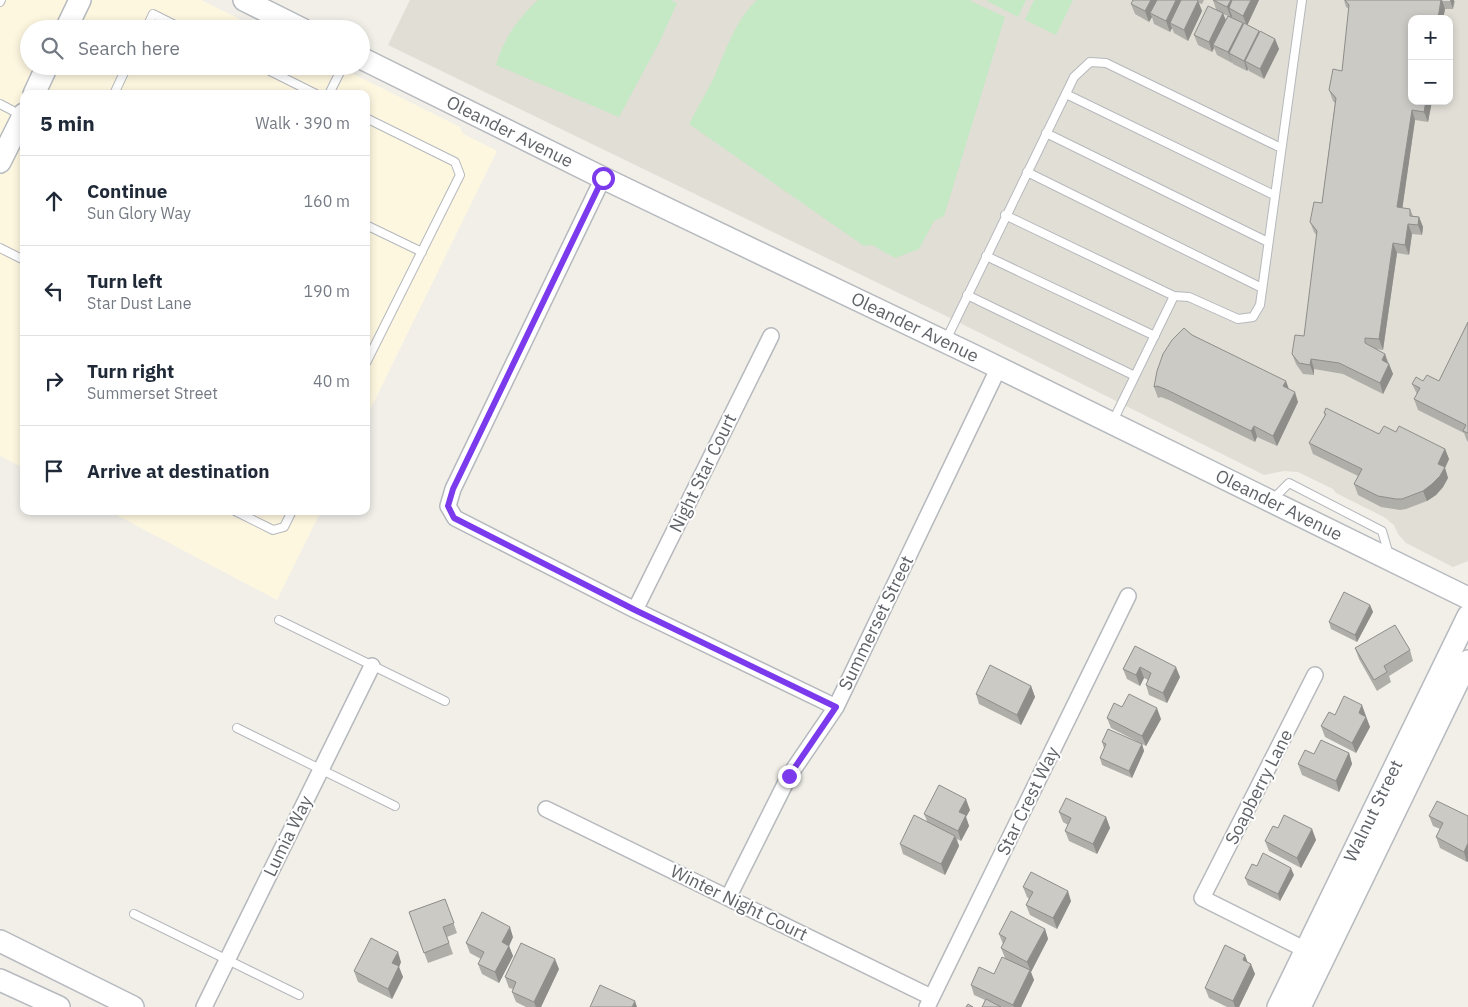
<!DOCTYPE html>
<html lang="en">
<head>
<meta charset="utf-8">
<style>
  body { margin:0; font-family:"IBM Plex Sans",sans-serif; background:#f6f6f7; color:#1f2937 }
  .controls { position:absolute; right:15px; top:15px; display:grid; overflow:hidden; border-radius:10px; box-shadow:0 2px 8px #0003 }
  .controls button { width:45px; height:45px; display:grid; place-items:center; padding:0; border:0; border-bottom:1px solid #e0e1e3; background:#fff; color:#1f2937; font:25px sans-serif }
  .stop { position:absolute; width:15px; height:15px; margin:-11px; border:4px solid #7c3aed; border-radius:50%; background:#fff }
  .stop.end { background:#7c3aed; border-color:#fff; box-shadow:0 1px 5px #0008 }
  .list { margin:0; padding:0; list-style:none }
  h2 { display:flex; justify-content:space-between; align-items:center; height:65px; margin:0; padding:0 20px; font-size:21px }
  h2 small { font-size:16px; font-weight:400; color:#747a83 }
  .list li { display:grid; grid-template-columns:32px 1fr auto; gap:15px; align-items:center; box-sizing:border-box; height:90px; padding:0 20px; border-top:1px solid #e0e1e3 }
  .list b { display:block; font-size:19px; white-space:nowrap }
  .list p { margin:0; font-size:16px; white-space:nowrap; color:#747a83 }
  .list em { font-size:16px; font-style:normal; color:#747a83 }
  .icon { flex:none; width:28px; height:28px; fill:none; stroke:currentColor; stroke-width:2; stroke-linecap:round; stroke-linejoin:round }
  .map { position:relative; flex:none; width:1468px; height:1007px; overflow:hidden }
  .search { position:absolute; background:#fff; box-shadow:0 2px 8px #0003; left:20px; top:20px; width:350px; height:55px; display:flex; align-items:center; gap:12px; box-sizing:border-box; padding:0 18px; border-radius:28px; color:#747a83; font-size:19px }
  .panel { position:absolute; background:#fff; box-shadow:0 2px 8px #0003; left:20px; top:90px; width:350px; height:425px; border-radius:10px }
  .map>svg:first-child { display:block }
  .commercial { fill:#fef7e0 }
  .education { fill:#e1ded6; fill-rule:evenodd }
  .green { fill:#c5e8c5 }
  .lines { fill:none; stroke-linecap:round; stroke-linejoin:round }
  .lane-casing { stroke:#b5b8bc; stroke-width:10 }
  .street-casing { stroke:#b5b8bc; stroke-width:18 }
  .secondary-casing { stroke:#b6babf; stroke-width:24 }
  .lane { stroke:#fff; stroke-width:8 }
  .street { stroke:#fff; stroke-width:15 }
  .secondary { stroke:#fff; stroke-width:21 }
  .wall { fill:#afaea9; fill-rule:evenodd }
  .shaded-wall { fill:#8f8d8a }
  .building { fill:#cccac5; stroke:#8f8d8a }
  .route { stroke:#7c3aed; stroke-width:6 }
  .labels { text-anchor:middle; stroke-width:4; stroke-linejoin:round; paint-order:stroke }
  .street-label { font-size:18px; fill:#5f6368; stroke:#fff }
</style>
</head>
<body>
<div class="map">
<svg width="1468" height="1007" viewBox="0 0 1468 1007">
  <rect width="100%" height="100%" fill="#f1efe8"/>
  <!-- commercial -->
  <path class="commercial" d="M0,0h201l59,29h-231v37h308l123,61 3,7 34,17 -131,267v-324h-342v374l-24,-12z
    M109,511h212l-44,89z"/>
  <!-- education -->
  <path class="education" d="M410,0h1058v561l-15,6 -47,-24 -8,-9 -4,-9 -10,-8 -48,-24 -3,-4 -35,-17 -14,-1 -20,4 -318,-159 -558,-271zM1412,19h37v82h-37z"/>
  <!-- green -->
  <path class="green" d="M538,0h133l6,3 -17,38 -41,76 -123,-52c8,-28 22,-46 42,-65z
    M757,0h212l36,17 -61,199 -10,5 -15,28 -24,9 -23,-13 -8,1 -175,-122c8,-16 18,-32 26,-49 11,-25 21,-56 42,-75z
    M987,0h39l-8,17 -31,-16z
    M1034,0h39l-17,35 -31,-15z"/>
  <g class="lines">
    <defs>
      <path id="lane" d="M0,2l1,-2
        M146,29l7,-15 30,15
        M260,66l56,28
        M114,94l13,-28
        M329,94l14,-28
        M1066,94l208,101
        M0,104l21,11
        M366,118l89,44 5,13 -94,188
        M1046,133l222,109
        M1027,172l235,116
        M1005,215l169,81
        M366,225l56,27
        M0,248l24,12
        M986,256l169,80
        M967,295l168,81
        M946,340l128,-263 16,-15 16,1 175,85
        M1113,421l61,-125 15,1 49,22 15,-2 7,-12 42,-305
        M1274,501l3,-6 12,-12 93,48 7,24
        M235,511l38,19 11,-3 8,-16
        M279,620l166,81
        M237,728l158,78
        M134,914l165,81"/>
      <path id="street" d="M603,178l-150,311 -5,17 7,12 180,92 201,97
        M635,610l136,-274
        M546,809l385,188
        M728,898l61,-122 47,-69 163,-340
        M1306,950l-104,-52 113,-223
        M204,1007l168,-341
        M927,1007l201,-411"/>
      <g id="secondary">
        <path d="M244,0l58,29"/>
        <path d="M66,29l14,-29"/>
        <path id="s1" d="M361,58l242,120 376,180 489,240"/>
        <path d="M34,94l13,-28"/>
        <path d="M0,162l24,-48"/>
        <path d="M0,941l133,66"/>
        <path d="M0,980l59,27"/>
        <path id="s2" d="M1278,1007l190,-391"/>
        <path d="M1300,1007l168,-346"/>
      </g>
    </defs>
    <!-- lane casing -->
    <use href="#lane" class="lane-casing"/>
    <!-- street casing -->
    <use href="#street" class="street-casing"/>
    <!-- secondary casing -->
    <use href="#secondary" class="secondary-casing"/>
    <!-- lane -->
    <use href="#lane" class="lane"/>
    <!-- street -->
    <use href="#street" class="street"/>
    <!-- secondary -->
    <use href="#secondary" class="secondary"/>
  </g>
  <!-- wall -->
  <path class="wall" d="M1133,0h71l-2,4 -3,-1 3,8 -14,30 -14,-8 -2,-5 -2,4 -16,-8 -2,-7 -3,5 -14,-8 -4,-10z
    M1213,0h46l-12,25 12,7 16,7 4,10 -15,30 -15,-8 -1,-2 -1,2 -14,-7 -1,-2v1l-15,-8 -3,-7 -2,4 -14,-7 -4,-10 22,-26zM1223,14l5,2 -3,4z
    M1344,0l111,1 -2,8h-8l-2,10h-31v82h28h-8l-4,21 -13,-2 -13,88 8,1 3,7 6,1 4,10 -1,8 -10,-1 -3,21 -12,-2 -14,97 -7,-1 9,5 8,20 -10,20 -40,-20 -29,-5v6l-11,-1 -7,-10 -4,-10 12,-18 13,-100 -3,-4 -4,-10 12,-19 13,-100 -2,-2 -4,-11 13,-19 7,-62 -3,-2z
    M1468,322v120l-1,-1 -3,-8 -46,-23 -4,-11 3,-5 -5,-10 11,-3h16z
    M1192,335l97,54 9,13 -21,44 -20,-9 -2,5 -86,-42 -8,-3 -3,1 -4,-11z
    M1324,413l55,21 17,-2 49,17 4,10 -4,9 3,10 -5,9 -7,8 -9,6 -21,8 -6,1 -19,-3 -23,-12 -4,-11 4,-8 -45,-22 -4,-11 16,-27z
    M1370,605l3,7 -16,30 -26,-13 -2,-7z
    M1135,646l45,31 -13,26 -18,-8 -3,-10 2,-5 -4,-2 -4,8 -13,-7 -4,-10z
    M1355,648l55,2 3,11 -24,15 2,6 -14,9 -18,-32z
    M1031,686l4,11 -14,28 -42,-21 -3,-10z
    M1122,707l39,12 -15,27 -35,-18 -4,-10z
    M1335,715l31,1 4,11 -14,26 -31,-16 -4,-11z
    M1102,742l40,2 2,7 -12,27 -30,-13 -2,-7 4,-10z
    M1349,753l3,11 -13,28 -37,-17 -4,-11z
    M970,810l-4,7 3,9 -8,15 -4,-2 2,7 -14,29 -42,-21 -3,-10 27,-23 -3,-7z
    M1059,812l47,5 4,11 -13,26 -28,-13 -4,-10 3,-6 -5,-3z
    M1429,816h39v45l-1,1 -27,-14 -4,-11 4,-8 -7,-3z
    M1278,828l34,1 4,11 -15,28 -32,-17 -4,-10z
    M1257,866l37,9 -14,26 -32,-16 -3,-7z
    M1023,887l48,14 -14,28 -27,-14 -4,-10 3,-6 -2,-2z
    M445,899l12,34 -10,4 6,17 -25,9 -19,-51z
    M1045,929l3,10 -17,33 3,8 -13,27h-39l3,-7 -11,-5 -3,-10 23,-11 11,-16 -4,-10 2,-4 -4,-10z
    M513,937l-4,9 4,10 -14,27 -17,-9 -4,-10 3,-5 -11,-6 -4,-10z
    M401,962l-2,5 4,10 -11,22 -34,-17 -4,-11z
    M1248,962l7,12 -16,33h-12l-18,-9 -4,-10z
    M559,969l-18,38h-15l-10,-5 -4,-10 1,-3 -4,-1 -4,-11z"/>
  <!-- shaded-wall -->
  <path class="shaded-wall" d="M1151,0h9l-10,13 2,4 -3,5 -4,-11z
    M1176,0h7l-13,23 2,5 -2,4 -4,-11z
    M1231,0h9l-11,8 3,8 -1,2 -4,-11z
    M1251,0h8l-12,26 -4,-10z
    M1441,0h1l3,9 -2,10h-5z
    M1450,0h4l-1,9z
    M1198,1l4,10 -14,30 -4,-11z
    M1223,13l4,10 -14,22 1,3 -2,4 -3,-10z
    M1243,23l3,10 -17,20 3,10 -4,-11z
    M1259,31l4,11 -18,19 3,8 -1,2 -3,-10z
    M1275,39l4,10 -15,30 -4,-10z
    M1426,101h6l-4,21 -4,-10z
    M1412,110l3,10 -14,98 -4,-11z
    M1419,217l4,10 -1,8 -4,-10z
    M1408,224l4,10 -3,21 -4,-10z
    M1393,243l4,10 -14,97 -4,-11z
    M1385,354l3,10 -6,-4z
    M1311,359l3,10v6l-4,-10z
    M1389,364l4,10 -10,20 -3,-11z
    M1286,381l4,11 -7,-6z
    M1295,392l3,10 -21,44 -4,-10z
    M1254,426l3,11 -2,5 -4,-11z
    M1445,449l4,10 -4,9 3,10 -5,9 -7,8 -9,6 -4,-10z
    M1370,605l3,7 -16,30 -2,-7z
    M1140,667l4,11 -4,8 -4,-11z
    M1176,667l4,10 -13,26 -4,-10z
    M1031,686l4,11 -14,28 -4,-10z
    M1362,705l4,11 -4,7 -3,-10z
    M1157,708l4,11 -15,27 -4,-10z
    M1366,717l4,10 -14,26 -4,-10z
    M1142,744l2,7 -12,27 -3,-7z
    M1349,753l3,11 -13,28 -3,-11z
    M966,799l4,11 -4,7 3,9 -8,15 -3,-10 1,-19z
    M1106,817l4,11 -13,26 -4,-10z
    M1312,829l4,11 -15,28 -4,-10z
    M955,836l4,10 -14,29 -4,-11z
    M1468,843v18l-1,1 -3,-10z
    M1291,868l3,7 -14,26 -2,-7z
    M1068,891l3,10 -14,28 -4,-11z
    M510,927l3,10 -4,9 4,10 -14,27 -4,-11 7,-30z
    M1045,929l3,10 -17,33 -4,-10z
    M398,952l3,10 -2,5 4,10 -11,22 -4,-10 4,-26z
    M1245,955l4,11 -6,-6z
    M555,959l4,10 -18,38h-5l-2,-5z
    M1251,964l4,10 -16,33h-4l-2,-6z
    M1030,970l4,10 -13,27h-7l-1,-2z
    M635,1001l2,6h-5z"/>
  <!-- building -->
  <path class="building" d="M1133,0h18l-6,11 -14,-7z
    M1157,0h19l-10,21 -16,-8z
    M1181,0h16l1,1 -14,29 -14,-7z
    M1213,0h18l-4,7z
    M1232,0h19l-8,16 -14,-8z
    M1345,0h96l-3,18 -13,-1 -1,2h-12v82h14l-2,11 -12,-2 -15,97 13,2v7l9,1 -1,8 -10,-1 -3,21 -12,-2 -14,96 -14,-1v5l20,11 -3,6 7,4 -9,19 -41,-20 -28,-4 -1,6 -11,-2 -7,-9 3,-19 9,1 13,-105 -7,-9 4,-20 8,1 14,-105 -7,-8 4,-21 9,2 7,-66z
    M1208,6l15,7 -14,29 -15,-7z
    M1228,16l15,7 -15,29 -15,-7z
    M1244,23l15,8 -15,30 -15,-8z
    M1260,31l15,8 -15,30 -15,-8z
    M1468,322v111l-5,-2 3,-6 -52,-26 6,-11 -8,-4 4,-7 7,4 4,-6 12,6z
    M1184,328l8,7 94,46 -3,5 12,6 -22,44 -19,-10 -3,5 -86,-42 -8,-3 -3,1 3,-16 6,-17 9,-14z
    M1326,408l53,26 5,-8 12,6 3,-6 46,23 -7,15 7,3 -5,9 -8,8 -9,7 -21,8h-6l-18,-3 -24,-12 8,-15 -53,-26 17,-29 -2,-1z
    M1344,592l26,13 -15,30 -26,-13z
    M1395,625l15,25 -26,16 3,6 -13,8 -19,-32z
    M1135,646l41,21 -13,26 -17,-8 5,-12 -11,-6 -4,8 -13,-6z
    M990,665l41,21 -14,29 -41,-21z
    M1129,694l28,14 -15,28 -35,-18 7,-15 8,4z
    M1344,696l18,9 -3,8 7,4 -14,26 -31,-17 8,-14 6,3z
    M1108,729l34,15 -13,27 -29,-13 6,-14 -4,-2z
    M1321,740l28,13 -13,28 -38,-17 7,-14 9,4z
    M939,785l27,14 -7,13 7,3 -8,16 -34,-17z
    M1066,798l40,19 -13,27 -28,-13 6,-13 -12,-6z
    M1437,801l31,15v27l-4,9 -28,-15 7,-14 -14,-7z
    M914,815l41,21 -14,28 -41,-20z
    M1284,815l28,14 -15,29 -32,-17 8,-15 5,2z
    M1263,853l28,15 -13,26 -33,-16 7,-14 5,2z
    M1031,872l37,19 -15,27 -27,-13 7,-13 -10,-5z
    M445,899l9,24 -11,4 6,16 -25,10 -15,-41z
    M1011,911l34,18 -18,33 -26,-14 5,-10 -7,-4z
    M482,912l28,15 -8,15 7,4 -14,26 -17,-8 6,-12 -18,-9z
    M371,938l27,14 -6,11 7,3 -11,23 -34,-18z
    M521,943l34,16 -21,43 -22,-10 4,-10 -11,-5z
    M1225,945l20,10 -2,5 8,4 -18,37 -28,-13z
    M1002,957l28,13 -17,35 -42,-20 8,-18 15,7z
    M600,985l35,16 -3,6h-42z
    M986,999l15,8h-19z
    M968,1004l5,3h-7z"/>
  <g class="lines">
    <!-- route -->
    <path class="route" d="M603,178l-150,311 -5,17 6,12 181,92 201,97 -47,69"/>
  </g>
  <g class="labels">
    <!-- street labels -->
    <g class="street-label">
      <text dy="6" stroke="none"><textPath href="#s1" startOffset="166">Oleander Avenue</textPath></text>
      <text dy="6" stroke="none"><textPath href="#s1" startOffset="616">Oleander Avenue</textPath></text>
      <text transform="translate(703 473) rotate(-64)" y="6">Night Star Court</text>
      <text dy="6" stroke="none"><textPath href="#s1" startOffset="1021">Oleander Avenue</textPath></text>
      <text transform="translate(876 623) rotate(-64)" y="6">Summerset Street</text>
      <text transform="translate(1259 787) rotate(-63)" y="6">Soapberry Lane</text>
      <text transform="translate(1028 801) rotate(-64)" y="6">Star Crest Way</text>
      <text dy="6" stroke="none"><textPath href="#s2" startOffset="218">Walnut Street</textPath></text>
      <text transform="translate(288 836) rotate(-64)" y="6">Lumia Way</text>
      <text transform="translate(739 903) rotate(26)" y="6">Winter Night Court</text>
    </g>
  </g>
</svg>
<div class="controls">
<button>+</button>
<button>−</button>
</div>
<div class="stop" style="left:603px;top:178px"></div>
<div class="stop end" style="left:789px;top:776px"></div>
<div class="search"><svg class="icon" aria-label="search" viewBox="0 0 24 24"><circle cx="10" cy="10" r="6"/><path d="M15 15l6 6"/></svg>Search here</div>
<section class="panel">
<h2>5 min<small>Walk · 390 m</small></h2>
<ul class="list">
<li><svg class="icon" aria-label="ahead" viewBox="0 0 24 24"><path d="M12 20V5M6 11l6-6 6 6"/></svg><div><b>Continue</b><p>Sun Glory Way</p></div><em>160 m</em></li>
<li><svg class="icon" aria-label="left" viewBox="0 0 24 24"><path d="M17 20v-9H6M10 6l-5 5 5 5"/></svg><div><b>Turn left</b><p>Star Dust Lane</p></div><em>190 m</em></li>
<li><svg class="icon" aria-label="right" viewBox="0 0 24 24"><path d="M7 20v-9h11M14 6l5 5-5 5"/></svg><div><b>Turn right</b><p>Summerset Street</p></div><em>40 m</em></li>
<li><svg class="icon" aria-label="arrive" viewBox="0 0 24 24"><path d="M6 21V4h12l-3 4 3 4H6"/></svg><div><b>Arrive at destination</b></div></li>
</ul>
</section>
</div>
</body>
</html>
